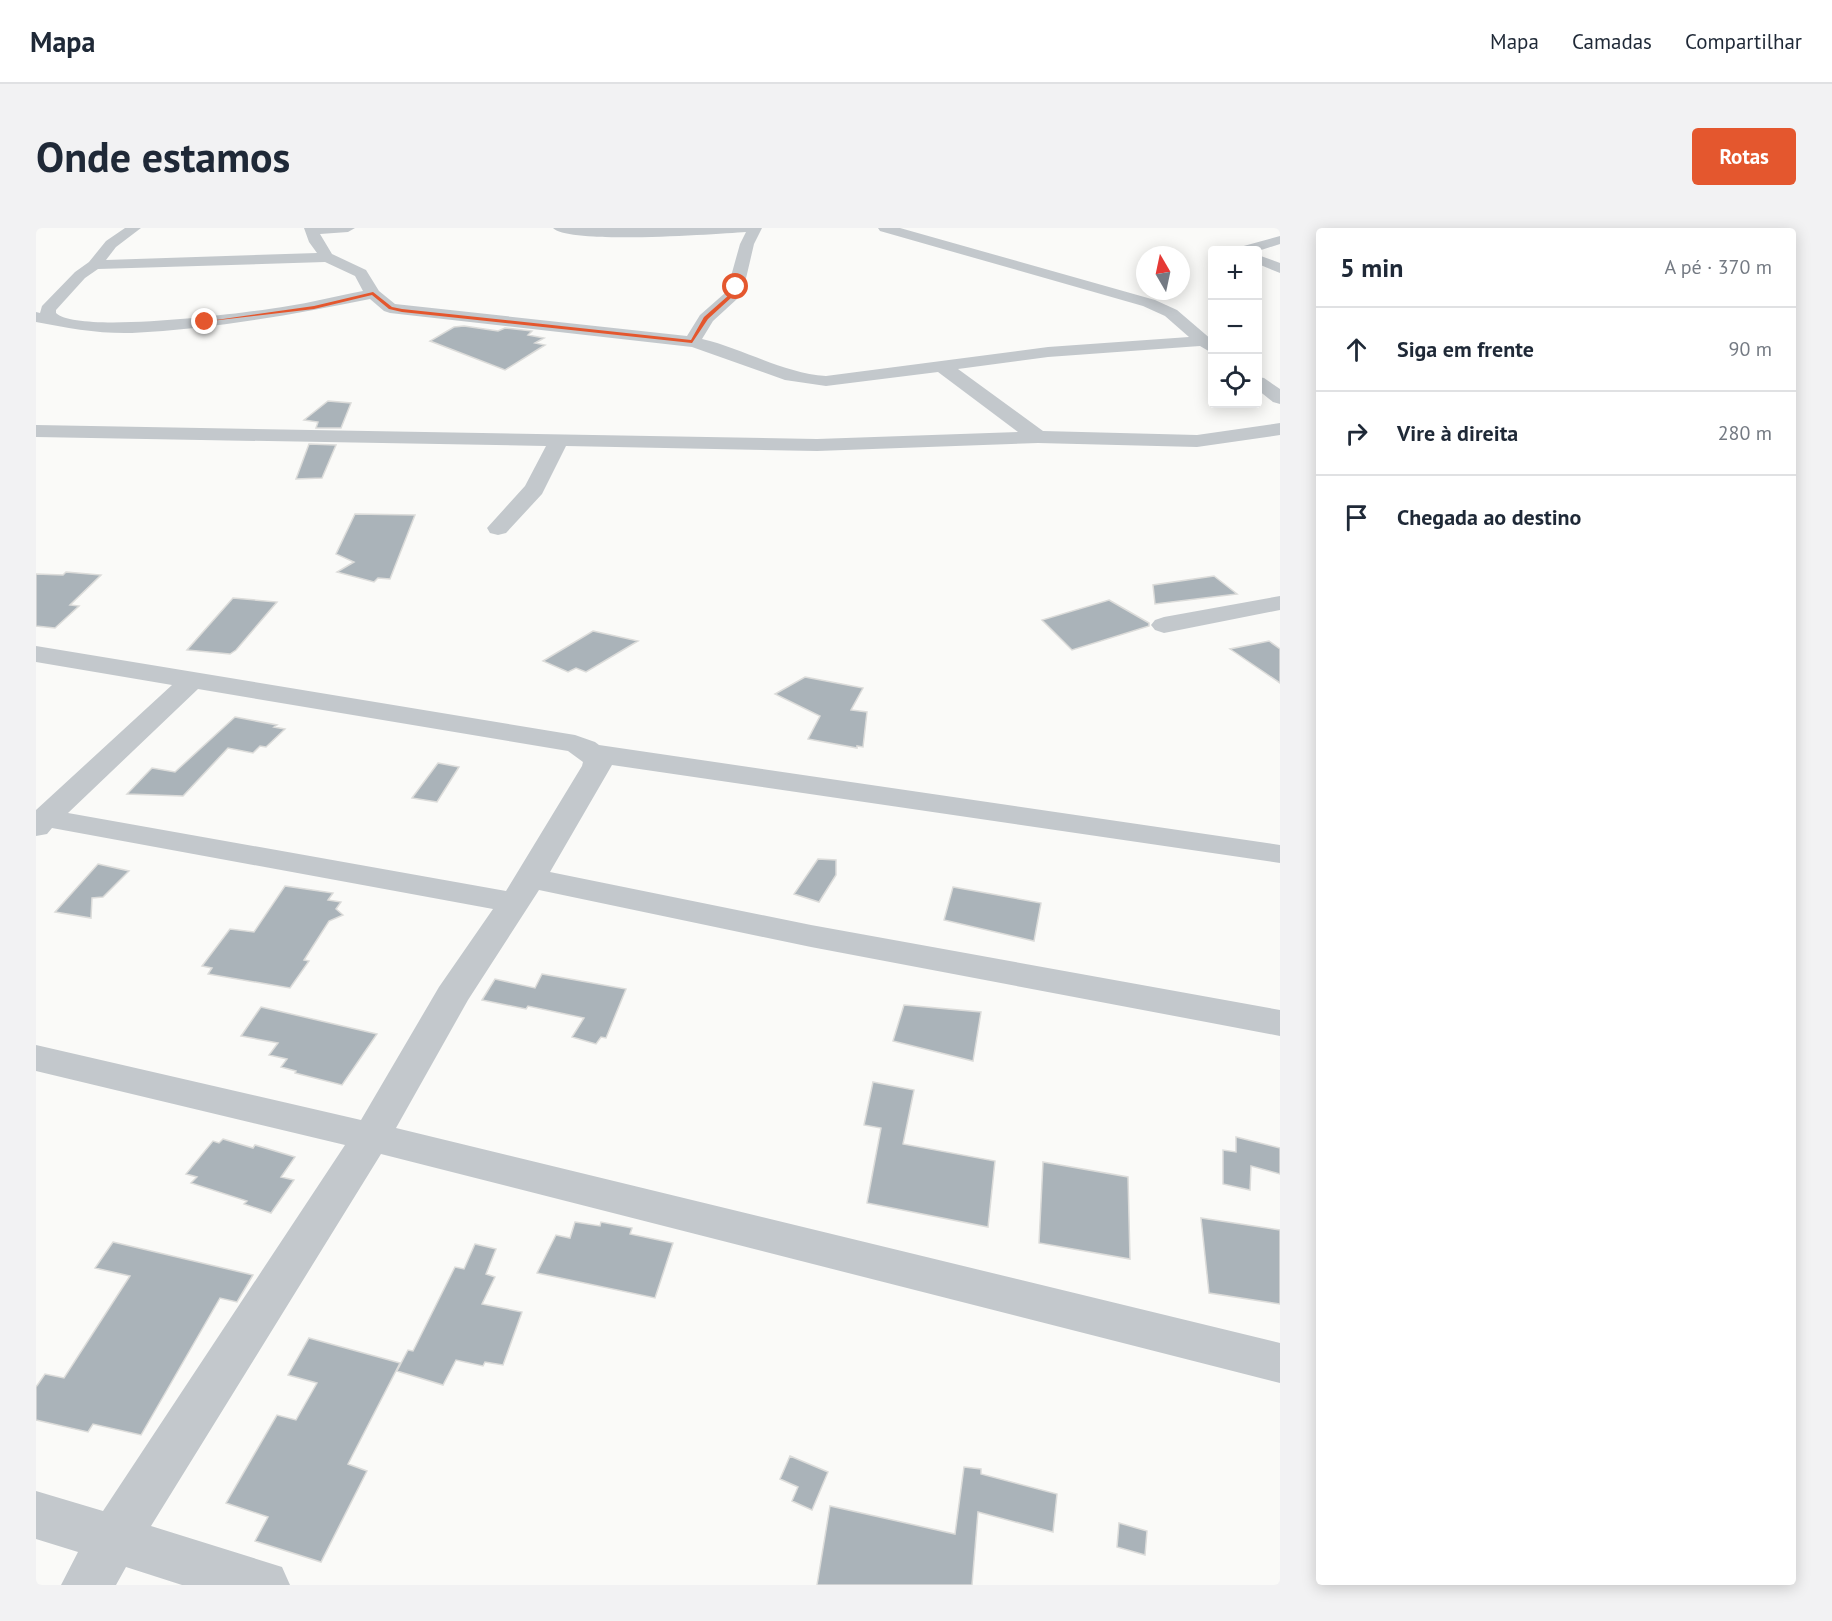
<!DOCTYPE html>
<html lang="pt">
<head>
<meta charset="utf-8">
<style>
  body { margin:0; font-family:"PT Sans",sans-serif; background:#f2f2f3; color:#1f2937 }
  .controls { position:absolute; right:18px; top:18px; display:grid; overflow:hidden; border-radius:6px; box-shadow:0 3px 15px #0003 }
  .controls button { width:54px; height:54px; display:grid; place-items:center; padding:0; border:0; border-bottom:2px solid #e0e1e3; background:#fff; color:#1f2937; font:30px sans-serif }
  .compass { position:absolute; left:1100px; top:18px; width:54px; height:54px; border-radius:50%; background:#fff; box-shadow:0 3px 15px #0003; rotate:351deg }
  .stop { position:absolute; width:18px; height:18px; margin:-14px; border:4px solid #e4572e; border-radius:50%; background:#fff }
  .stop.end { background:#e4572e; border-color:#fff; box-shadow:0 2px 6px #0008 }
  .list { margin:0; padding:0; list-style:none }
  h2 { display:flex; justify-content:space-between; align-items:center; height:78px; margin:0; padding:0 24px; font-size:26px }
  h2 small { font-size:20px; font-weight:400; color:#747a83 }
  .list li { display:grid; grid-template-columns:39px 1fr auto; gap:18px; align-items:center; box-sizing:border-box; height:84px; padding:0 24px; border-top:2px solid #e0e1e3 }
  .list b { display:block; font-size:22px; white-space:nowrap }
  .list em { font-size:20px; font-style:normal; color:#747a83 }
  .icon { flex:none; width:33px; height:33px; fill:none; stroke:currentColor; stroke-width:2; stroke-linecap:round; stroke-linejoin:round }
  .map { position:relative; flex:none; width:1244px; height:1357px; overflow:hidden; border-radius:6px }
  header { display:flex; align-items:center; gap:36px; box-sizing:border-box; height:84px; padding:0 30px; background:#fff; border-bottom:2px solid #e0e1e3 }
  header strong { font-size:28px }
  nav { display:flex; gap:33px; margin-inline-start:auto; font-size:21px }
  .intro { display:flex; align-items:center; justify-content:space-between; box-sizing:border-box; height:144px; padding:0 36px }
  h1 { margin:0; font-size:42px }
  .button { padding:15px 27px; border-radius:6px; background:#e4572e; color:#fff; font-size:21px; font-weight:700 }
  main { display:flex; gap:36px; padding:0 36px }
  aside { flex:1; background:#fff; border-radius:6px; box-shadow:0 3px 15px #0003 }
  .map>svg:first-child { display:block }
  .building { fill:#aab3b9; stroke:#dcdcda; stroke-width:1.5 }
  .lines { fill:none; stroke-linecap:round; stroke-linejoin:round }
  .minor { fill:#c3c8cc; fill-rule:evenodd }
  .route { fill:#e4572e }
</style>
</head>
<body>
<header>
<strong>Mapa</strong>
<nav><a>Mapa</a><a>Camadas</a><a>Compartilhar</a></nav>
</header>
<div class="intro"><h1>Onde estamos</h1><a class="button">Rotas</a></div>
<main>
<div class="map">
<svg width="1244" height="1357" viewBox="0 0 1244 1357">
  <rect width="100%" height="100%" fill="#fafaf8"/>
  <!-- building -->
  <path class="building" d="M428,98l34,5 7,-3 27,3 -4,4 16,3 -9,5 10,2 -40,25 -75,-29 24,-14z
    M292,173l23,2 -10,25h-25l2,-6 -14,-2z
    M273,216l27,1 -14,33 -26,1z
    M319,286l60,1 -25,64 -12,-1 -4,4 -37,-10 17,-10 -18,-8z
    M30,344l35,3 -31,30 9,1 -24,22 -19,-2v-52l27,1z
    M1178,348l23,18 -82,10 -2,-19z
    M197,370l44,4 -41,48 -6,4 -43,-4z
    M1073,372l40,23v3l-77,24 -30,-30z
    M557,403l45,10 -52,31 -10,-4 -8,4 -25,-11z
    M1233,413l11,8v34l-50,-34z
    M769,449l58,11 -12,22 16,2 -4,35 -6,-1v2l-49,-9 12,-23 -45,-22z
    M199,489l42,8 -3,2 11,2 -19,18 -6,-1 -7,7 -25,-5 -45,48 -56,-2 25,-26 23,4z
    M402,535l21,4 -22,35 -25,-4z
    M782,631l18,1v15l-17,27 -25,-8z
    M62,636l31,7 -26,26 -11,1 -1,20 -36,-6z
    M249,658l48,7 -5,7 13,2 -5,7 7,6 -14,6 -25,39 5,1 -19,27 -82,-14 4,-6 -10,-2 28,-37 24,3z
    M917,659l88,16 -7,38 -90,-21z
    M506,746l84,15 -20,49 -5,-1 -5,7 -24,-7 12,-19 -56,-12 -2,3 -44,-9 13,-21 40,9z
    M868,777l77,7 -8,49 -80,-20z
    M225,779l116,27 -35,51 -47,-12 1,-2 -15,-4 6,-8 -18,-4 9,-12 -37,-7z
    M837,854l41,8 -11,54 92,17 -7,66 -121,-24 14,-75 -17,-3z
    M1200,909l44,11v26l-29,-8 -1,24 -27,-6v-34l13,2z
    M187,911l30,9 2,-3 40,12 -14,20 13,3 -23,33 -27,-9 3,-3 -56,-18 6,-6 -11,-3 27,-33 6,2z
    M1007,934l85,15 2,82 -91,-16z
    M1165,990l79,12v74l-71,-11z
    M539,994l25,4 1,-4 31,6 -2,6 43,9 -18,55 -118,-25 19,-38 14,3z
    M77,1014l140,33 -16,27 -17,-4 -79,137 -48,-11 -5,8 -52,-12v-33l9,-13 19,4 66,-102 -35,-8z
    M439,1016l21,5 -10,25 9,3 -13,27 40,8 -19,53 -18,-3 -2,4 -27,-6 -13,25 -46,-14 11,-21 5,1 42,-84 9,2z
    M273,1110l91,25 -52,101 19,7 -46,91 -66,-21 13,-24 -42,-14 51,-88 19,5 21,-37 -29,-8z
    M754,1228l38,16 -16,38 -20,-9 6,-14 -18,-8z
    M928,1239l17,2v5l76,20 -4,38 -75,-20 -6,73h-155l13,-79 125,28z
    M1083,1295l28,8 -2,24 -28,-8z"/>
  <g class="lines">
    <!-- minor -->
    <path class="minor" d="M89,0h16l-25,19 -10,13 211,-7 -8,-11 -5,-14h51l-7,4 -28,2 12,20 34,16 13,21 16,13 292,32 13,-21 25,-22 3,-6 12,-43 6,-12c-30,2 -177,13 -193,-4h209l-8,16 -10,43 -7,12 -24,22 -11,18c43,10 80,34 124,37l222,-29 141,-10 -24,-21 -22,-10 -263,-75 -2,-3h22l255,72 22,10 35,30v13l-12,-7 -152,11 -90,12 85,62 154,4 83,-12v12l-83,12 -159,-4 -221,8 -251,-5 -24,48 -36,39 -8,2 -8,-2 -3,-5 38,-42 21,-40 -510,-9v-12l781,14 201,-7 -80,-60 -112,14 -41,-6 -93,-33 -302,-34 -6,-2 -14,-12c-79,16 -158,30 -238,34 -32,1 -65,-5 -96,-11v-10l4,1 2,-7 33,-34 14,-10 17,-21zM289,34l30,14 8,15c-31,6 -62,14 -94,18 -34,5 -191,25 -213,4v-3l29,-32 13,-9z
      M1244,8v8l-22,7 -20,-1 2,-3z
      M1222,27l22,8v10l-22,-9z
      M1222,149l6,1 16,11v15l-7,-2 -15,-12z
      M1244,368v14l-116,23 -9,-3 -4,-5 4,-5 9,-3z
      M0,418l539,89 20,7 4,3 681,100v18l-668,-98 -62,107 261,53 469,85v26l-469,-89 -272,-57 -71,110 -72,128 884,215v40l-899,-229 -230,372 131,41 8,18h-108l-56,-18 -10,18h-55l17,-33 -42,-13v-48l67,20 242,-366 -309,-74v-26l325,75 78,-133 54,-78 -441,-81 -5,6 -11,2v-26l136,-125 -136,-23zM162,461l370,62 15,11 -1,4 -76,125 -438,-78z"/>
  </g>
  <!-- route -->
  <path class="route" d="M698,58l4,1 -6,10 -24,22 -16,24 -290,-31 -13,-3 -17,-14 -58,14 -112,13 112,-16 59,-14 19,15 10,2 289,31 13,-23 25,-22z"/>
</svg>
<div class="controls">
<button>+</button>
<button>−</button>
<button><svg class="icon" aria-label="locate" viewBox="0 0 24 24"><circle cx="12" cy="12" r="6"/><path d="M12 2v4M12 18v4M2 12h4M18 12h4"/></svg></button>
</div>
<svg class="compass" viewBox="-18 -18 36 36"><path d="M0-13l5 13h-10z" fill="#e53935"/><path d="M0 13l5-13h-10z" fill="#747a83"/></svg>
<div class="stop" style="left:700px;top:59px"></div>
<div class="stop end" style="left:169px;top:94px"></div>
</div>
<aside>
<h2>5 min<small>A pé · 370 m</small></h2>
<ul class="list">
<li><svg class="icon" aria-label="ahead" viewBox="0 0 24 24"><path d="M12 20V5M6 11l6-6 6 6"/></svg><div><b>Siga em frente</b></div><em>90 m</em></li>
<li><svg class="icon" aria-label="right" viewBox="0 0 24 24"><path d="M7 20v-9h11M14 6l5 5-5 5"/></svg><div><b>Vire à direita</b></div><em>280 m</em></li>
<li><svg class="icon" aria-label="arrive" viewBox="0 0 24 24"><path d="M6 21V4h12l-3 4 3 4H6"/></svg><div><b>Chegada ao destino</b></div></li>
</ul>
</aside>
</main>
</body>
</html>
